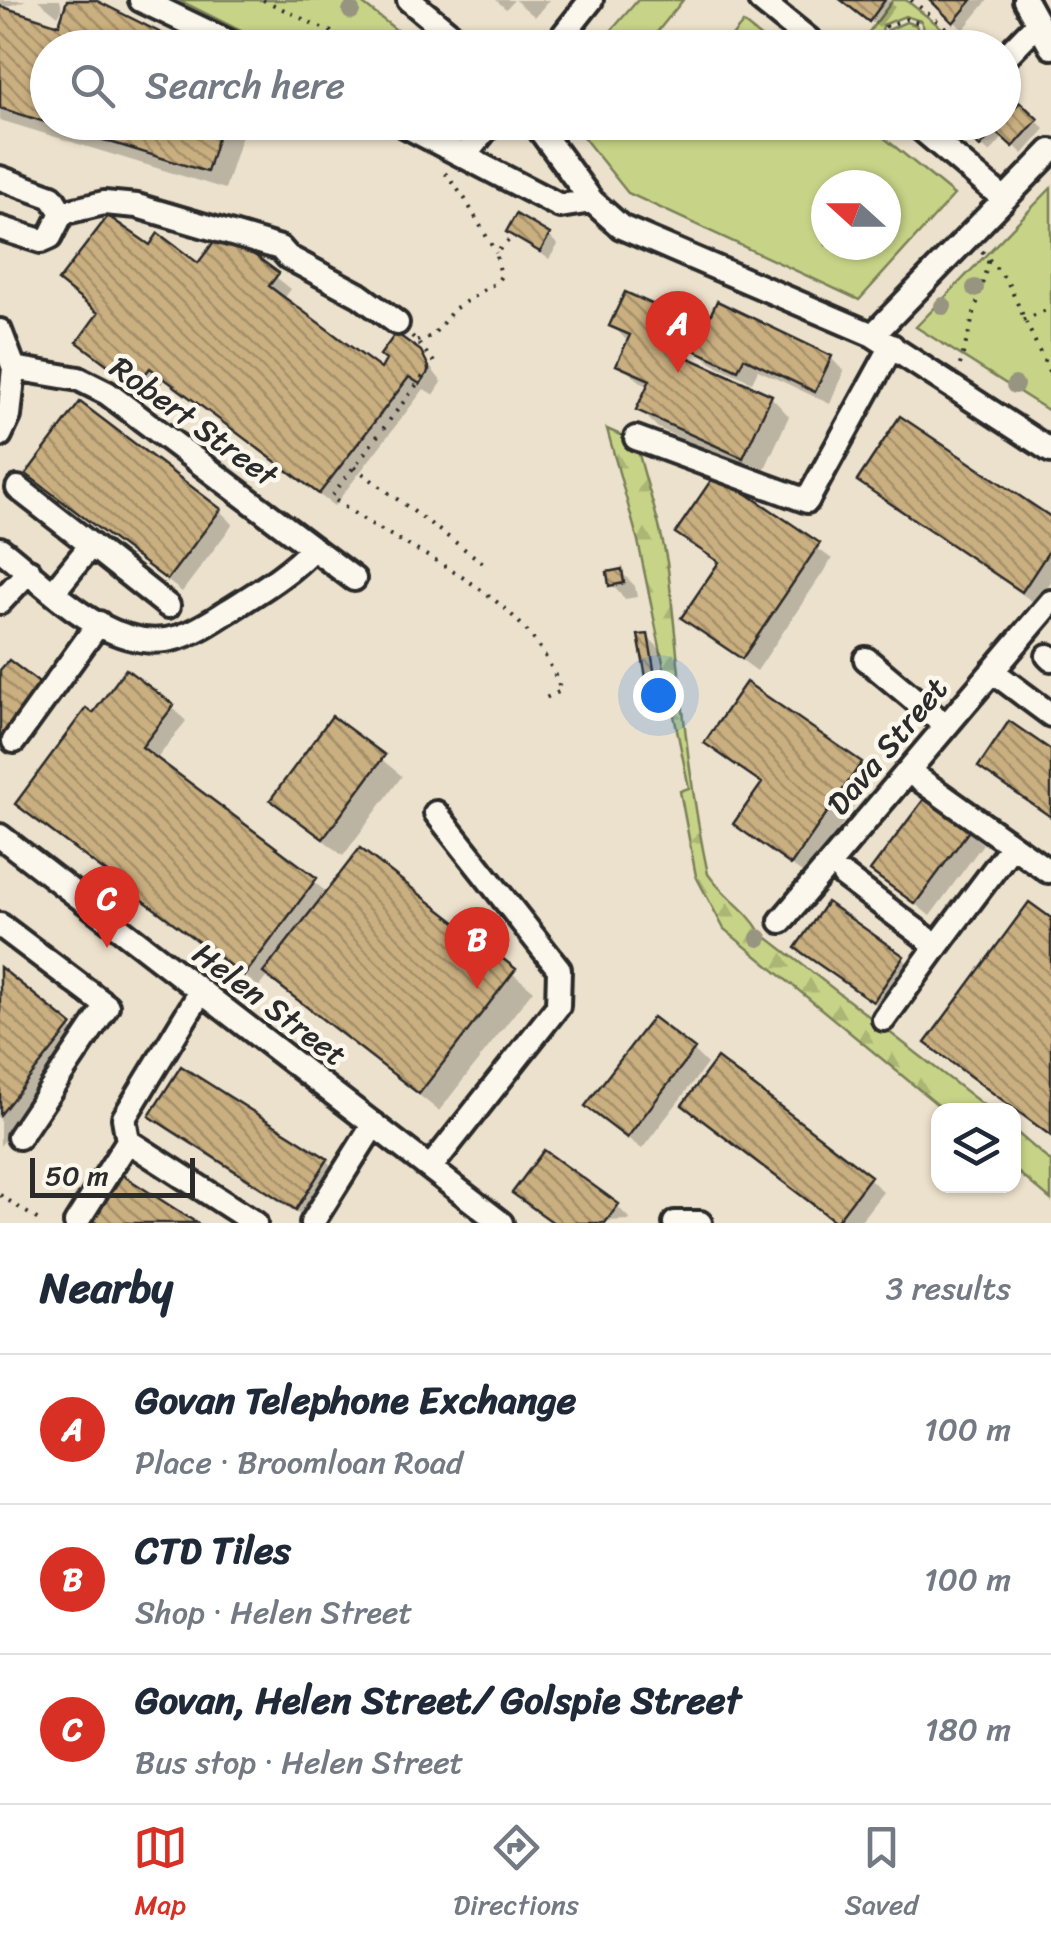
<!DOCTYPE html>
<html lang="en">
<head>
<meta charset="utf-8">
<style>
  body { margin:0; font-family:Sriracha,sans-serif; background:#f2f2f3; color:#1f2937 }
  .controls { position:absolute; right:30px; bottom:30px; display:grid; overflow:hidden; border-radius:20px; box-shadow:0 2px 8px #0004 }
  .controls button { width:90px; height:90px; display:grid; place-items:center; padding:0; border:0; border-bottom:2px solid #e0e1e3; background:#fff; color:#1f2937; font:50px sans-serif }
  .compass { position:absolute; left:811px; top:170px; width:90px; height:90px; border-radius:50%; background:#fff; box-shadow:0 2px 8px #0004; rotate:291deg }
  .scale { position:absolute; left:30px; bottom:25px; width:165px; box-sizing:border-box; padding-left:10px; border:5px solid #2b2b2b; border-top:0; font-size:28px; line-height:35px; white-space:nowrap; color:#2b2b2b; -webkit-text-stroke:8px #fbf7ec; paint-order:stroke }
  .you { position:absolute; left:658px; top:695px; width:35px; height:35px; margin:-25px; border:8px solid #fff; border-radius:50%; background:#1a73e8; box-shadow:0 0 0 15px #1a73e833 }
  .badge { display:grid; place-items:center; width:65px; height:65px; border-radius:50%; background:#d93025; color:#fff; font-size:32px; font-weight:700 }
  .pin { position:absolute; translate:-50% -82px; filter:drop-shadow(0 2px 5px #0008) }
  .pin::after { content:''; position:absolute; top:52px; width:35px; height:30px; background:inherit; clip-path:polygon(0 0,100% 0,50% 100%) }
  .list { margin:0; padding:0; list-style:none }
  h2 { display:flex; justify-content:space-between; align-items:center; height:130px; margin:0; padding:0 40px; font-size:42px }
  h2 small { font-size:32px; font-weight:400; color:#747a83 }
  .list li { display:grid; grid-template-columns:65px 1fr auto; gap:30px; align-items:center; box-sizing:border-box; height:150px; padding:0 40px; border-top:2px solid #e0e1e3 }
  .list b { display:block; font-size:38px; white-space:nowrap }
  .list p { margin:0; font-size:32px; white-space:nowrap; color:#747a83 }
  .list em { font-size:32px; font-style:normal; color:#747a83 }
  .icon { flex:none; width:55px; height:55px; fill:none; stroke:currentColor; stroke-width:2; stroke-linecap:round; stroke-linejoin:round }
  .map { position:relative; flex:none; width:1051px; height:1223px; overflow:hidden }
  .search { position:absolute; background:#fff; box-shadow:0 2px 8px #0004; left:30px; right:30px; top:30px; height:110px; display:flex; align-items:center; gap:25px; box-sizing:border-box; padding:0 35px; border-radius:55px; color:#747a83; font-size:38px }
  .sheet { height:580px; background:#fff }
  nav { display:flex; justify-content:space-around; align-items:center; box-sizing:border-box; height:140px; border-top:2px solid #e0e1e3; background:#fff; font-size:28px; color:#747a83 }
  nav a { display:grid; justify-items:center; gap:5px }
  nav .on { color:#d93025 }
  .map>svg:first-child { display:block }
  .green { fill:#c7d487; stroke:#798059; stroke-width:2.5; fill-rule:evenodd }
  .forest { fill:url(#forest-firs); stroke:#798059; stroke-width:2.5 }
  .shadow { fill:#0003 }
  .building { fill:url(#building-back-hatch); stroke:#2b2b2b; stroke-width:2.5 }
  .lines { fill:none; stroke-linecap:round; stroke-linejoin:round }
  .minor-casing { stroke:#2b2b2b; stroke-width:30 }
  .path { stroke:#2b2b2b; stroke-width:4; stroke-dasharray:2.5 8; stroke-linecap:butt }
  .minor { stroke:#fbf7ec; stroke-width:22 }
  .tree { fill:#979480 }
  .labels { text-anchor:middle; stroke-width:9; stroke-linejoin:round; paint-order:stroke }
  .street-label { font-size:32px; fill:#2b2b2b; stroke:#fbf7ec }
</style>
</head>
<body>
<div class="map">
<svg width="1051" height="1223" viewBox="0 0 1051 1223">
  <defs>
    <pattern id="forest-firs" width="22" height="20" patternUnits="userSpaceOnUse" patternTransform="scale(2.5)"><rect width="22" height="20" fill="#c7d487"/><path d="M5 1l3.5 6h-7zM16 11l3.5 6h-7z" fill="#abb675"/></pattern>
    <pattern id="building-back-hatch" width="6" height="6" patternUnits="userSpaceOnUse" patternTransform="scale(2.5)"><rect width="6" height="6" fill="#caaf80"/><path d="M-1 5l2 2M0 0l6 6M5-1l2 2" fill="none" stroke="#a48f69"/></pattern>
  </defs>
  <rect width="100%" height="100%" fill="#ece1cc"/>
  <filter id="ink" filterUnits="userSpaceOnUse"><feTurbulence type="fractalNoise" baseFrequency=".01" numOctaves="2"/><feDisplacementMap in="SourceGraphic" scale="20" xChannelSelector="R" yChannelSelector="G"/><feConvolveMatrix kernelMatrix="1 2 1 2 8 2 1 2 1" color-interpolation-filters="sRGB"/></filter>
  <g filter="url(#ink)">
    <!-- green -->
    <path class="green" d="M179,0h179l60,47h-145z
      M638,0h45l-38,47h-48z
      M893,0h13l60,47h-35l-10,-26 -16,-5 -22,9 -3,22h-15l-5,-3z
      M906,22l10,3 8,22h-36v-17z
      M743,23l30,24h-50z
      M679,123h187l88,72 -95,105 -231,-107 -56,-70h91l10,7zM826,185h60v60h-60z
      M1051,188v224l-135,-85z"/>
    <!-- forest -->
    <path class="forest" d="M607,429l29,13c10,44 26,83 32,127 12,101 18,204 40,305 15,22 39,35 52,58l230,178h-46l-220,-181 -28,-53 -16,-85 9,-3 -51,-247z
      M1014,1130l37,32v38l-37,-31z"/>
    <!-- shadow -->
    <path class="shadow" d="M0,0h26l-17,6h-9z
      M38,0h22l2,9 -4,7z
      M69,0h21l-42,48v74h198l-21,67 -225,-69v-111l60,19z
      M496,0h18l-8,9z
      M515,0h34l-14,17z
      M843,0h46l6,7 -16,21z
      M933,0h55l-25,30z
      M1020,105l25,24 -22,25 -19,-18 -14,17 -34,-31h48v-5l3,3z
      M509,232l40,4 9,9 -9,14z
      M223,235l68,54 -8,11 99,72 37,-19 23,29 -8,13 -10,-6 -90,117 -169,-127 -14,19 -71,-56 20,-28 -39,-33 90,-33 47,18z
      M670,315l19,18 -10,23 92,41 18,19 -27,59 -104,-47 -19,-19 10,-21 -30,-23 10,-22 -17,-18z
      M697,349l134,9 13,13 -14,33 -72,-34 -6,12 -41,-19z
      M29,473l190,37 14,14 -51,68z
      M716,476l116,83 -75,112 -73,-53 36,-53 -42,-33z
      M860,481l191,39v62l-15,22z
      M621,572l14,14 2,11 -12,2 -13,-14z
      M647,636l14,14 7,39 -6,1 -14,-14z
      M0,675l54,26 -42,54 -12,-10z
      M172,707l14,14 -30,39 172,133 33,-41 172,138 -94,121 -171,-136 -9,12 -241,-184z
      M333,720l69,56 -59,80 -70,-57z
      M708,743l152,21 14,14 -68,98 -70,-52 27,-39z
      M1051,753v66l-70,-53z
      M928,799l55,45 -53,72 -56,-45z
      M1051,921v216l-123,-94z
      M799,948l104,10 13,14 -28,41z
      M0,970l84,70 -84,106z
      M693,1050l14,14 -65,85 -40,-30z
      M181,1069l146,92 13,14 -29,47 -145,-93 -14,-13z
      M699,1118l170,60 14,14 -24,31h-23z
      M516,1192l101,14 14,14 -79,3z"/>
    <!-- building -->
    <path class="building" d="M67,0h28l96,48h-143v74h174l-15,50 -207,-64v-102l59,19z
      M841,0h44l-16,22z
      M930,0h42l-19,23z
      M1020,102l18,17 -25,28 -19,-17z
      M953,122h48l-21,25z
      M516,214l34,20 -10,18 -34,-20z
      M108,216l42,29 8,-12 40,30 24,-32 57,42 -10,13 112,83 5,-9 -6,-5 16,-22 25,18 8,16 -2,7 -7,10 -11,-7 -90,117 -169,-126 -14,18 -59,-44 21,-29 -40,-32z
      M625,292l47,21 -14,31 114,51 -29,63 -107,-48 14,-30 -34,-15 14,-30 -21,-9z
      M717,301l115,55 -17,36 -71,-34 -6,12 -44,-20z
      M80,402l141,107 -54,71 -141,-106z
      M900,416l151,101v31l-29,44 -165,-111z
      M716,473l104,70 -78,116 -61,-41 38,-56 -44,-29z
      M622,569l2,14 -15,3 -2,-14z
      M648,634l7,41 -9,2 -8,-42z
      M9,660l33,25 -42,54v-69z
      M126,669l48,36 -32,42 175,131 -73,98 -229,-172 71,-96 7,5z
      M746,682l116,80 -71,103 -58,-41 29,-41 -58,-40z
      M332,716l53,39 -62,84 -53,-39z
      M1009,721l42,29v67l-73,-50z
      M927,795l44,33 -56,76 -45,-33z
      M360,848l156,121 -97,125 -156,-121z
      M827,902l77,54 -31,46 -78,-54z
      M1029,902l22,16v218l-126,-93z
      M0,967l72,58 -72,90z
      M653,1017l42,32 -68,89 -42,-32z
      M717,1058l154,118 -35,46 -154,-117z
      M181,1066l147,93 -32,51 -147,-94z
      M544,1150l75,54 -14,19h-51l-42,-30z
      M116,1171l81,52h-103l-8,-5z"/>
    <g class="lines">
      <defs>
        <path id="minor" d="M141,0l100,48
          M409,0l58,48
          M760,0l59,48
          M1025,0l26,47
          M553,48l38,-48
          M1004,58l33,-34
          M398,122l162,84 32,-5
          M534,122l58,79 29,26 252,108 178,116
          M913,122l91,77
          M465,155l27,-33
          M0,178l52,19 10,16 -12,24 -9,4 -41,-13
          M62,213l42,-10 33,3 143,42 8,9 71,38 38,28
          M0,331l14,37 65,11 28,14 247,186
          M873,335l178,-184
          M0,435l9,-19 5,-48
          M636,438l171,63 85,-155
          M18,488l73,57 -37,46
          M91,545l77,61
          M0,549c49,37 111,109 179,88 20,-6 37,-19 54,-29 30,-19 57,-35 80,-60
          M0,602l29,-31
          M1048,656l3,3
          M866,659l80,67
          M992,671l59,44
          M14,741l85,-118
          M908,771l140,100
          M0,836l501,387
          M844,876l93,70 -53,73
          M781,921l270,-319
          M0,925l107,81 -88,131
          M937,946l75,-100
          M200,993l-76,125 4,23 127,82
          M430,1168l128,-162 1,-37 -123,-156
          M76,1223l52,-82
          M312,1223l62,-99
          M675,1223h25"/>
      </defs>
      <!-- minor casing -->
      <use href="#minor" class="minor-casing"/>
      <!-- path -->
      <path class="path" d="M263,0c42,18 94,53 140,42l10,-13
        M911,0l61,48
        M884,48l1,-21 21,-8 13,4 8,25
        M445,173l20,26 31,54
        M982,251l25,30 44,95
        M1023,320l28,-12
        M412,336l22,26 -103,135c79,60 196,90 230,194l-20,9
        M417,341l15,-5 22,-27 43,-27 4,-6 -5,-23 17,-17
        M960,365l29,-106
        M354,467l132,98
        M0,1195l43,28"/>
      <!-- minor -->
      <use href="#minor" class="minor"/>
    </g>
    <!-- trees -->
    <g class="tree">
      <circle cx="351" cy="11" r="9"/>
      <circle cx="975" cy="288" r="9"/>
      <circle cx="943" cy="306" r="9"/>
      <circle cx="1015" cy="385" r="9"/>
      <circle cx="759" cy="938" r="9"/>
    </g>
  </g>
  <g class="labels">
    <!-- street labels -->
    <g class="street-label">
      <text transform="translate(194 421) rotate(36)" y="11">Robert Street</text>
      <text transform="translate(887 746) rotate(-50)" y="11">Dava Street</text>
      <text transform="translate(270 1004) rotate(37)" y="11">Helen Street</text>
    </g>
  </g>
</svg>
<div class="controls">
<button><svg class="icon" aria-label="layers" viewBox="0 0 24 24"><path d="M12 4l9 5-9 5-9-5zM3 14l9 5 9-5"/></svg></button>
</div>
<svg class="compass" viewBox="-18 -18 36 36"><path d="M0-13l5 13h-10z" fill="#e53935"/><path d="M0 13l5-13h-10z" fill="#747a83"/></svg>
<div class="scale">50 m</div>
<div class="you"></div>
<div class="pin badge" style="left:678px;top:373px">A</div>
<div class="pin badge" style="left:477px;top:989px">B</div>
<div class="pin badge" style="left:107px;top:948px">C</div>
<div class="search"><svg class="icon" aria-label="search" viewBox="0 0 24 24"><circle cx="10" cy="10" r="6"/><path d="M15 15l6 6"/></svg>Search here</div>
</div>
<section class="sheet">
<h2>Nearby<small>3 results</small></h2>
<ul class="list">
<li><span class="badge">A</span><div><b>Govan Telephone Exchange</b><p>Place · Broomloan Road</p></div><em>100 m</em></li>
<li><span class="badge">B</span><div><b>CTD Tiles</b><p>Shop · Helen Street</p></div><em>100 m</em></li>
<li><span class="badge">C</span><div><b>Govan, Helen Street/ Golspie Street</b><p>Bus stop · Helen Street</p></div><em>180 m</em></li>
</ul>
</section>
<nav>
<a class="on"><svg class="icon" aria-label="map" viewBox="0 0 24 24"><path d="M3 6l6-2 6 2 6-2v14l-6 2-6-2-6 2zM9 4v14M15 6v14"/></svg>Map</a>
<a><svg class="icon" aria-label="directions" viewBox="0 0 24 24"><path d="M12 3l9 9-9 9-9-9zM9 14v-3h6M13 9l2 2-2 2"/></svg>Directions</a>
<a><svg class="icon" aria-label="saved" viewBox="0 0 24 24"><path d="M7 4h10v16l-5-4-5 4z"/></svg>Saved</a>
</nav>
</body>
</html>
